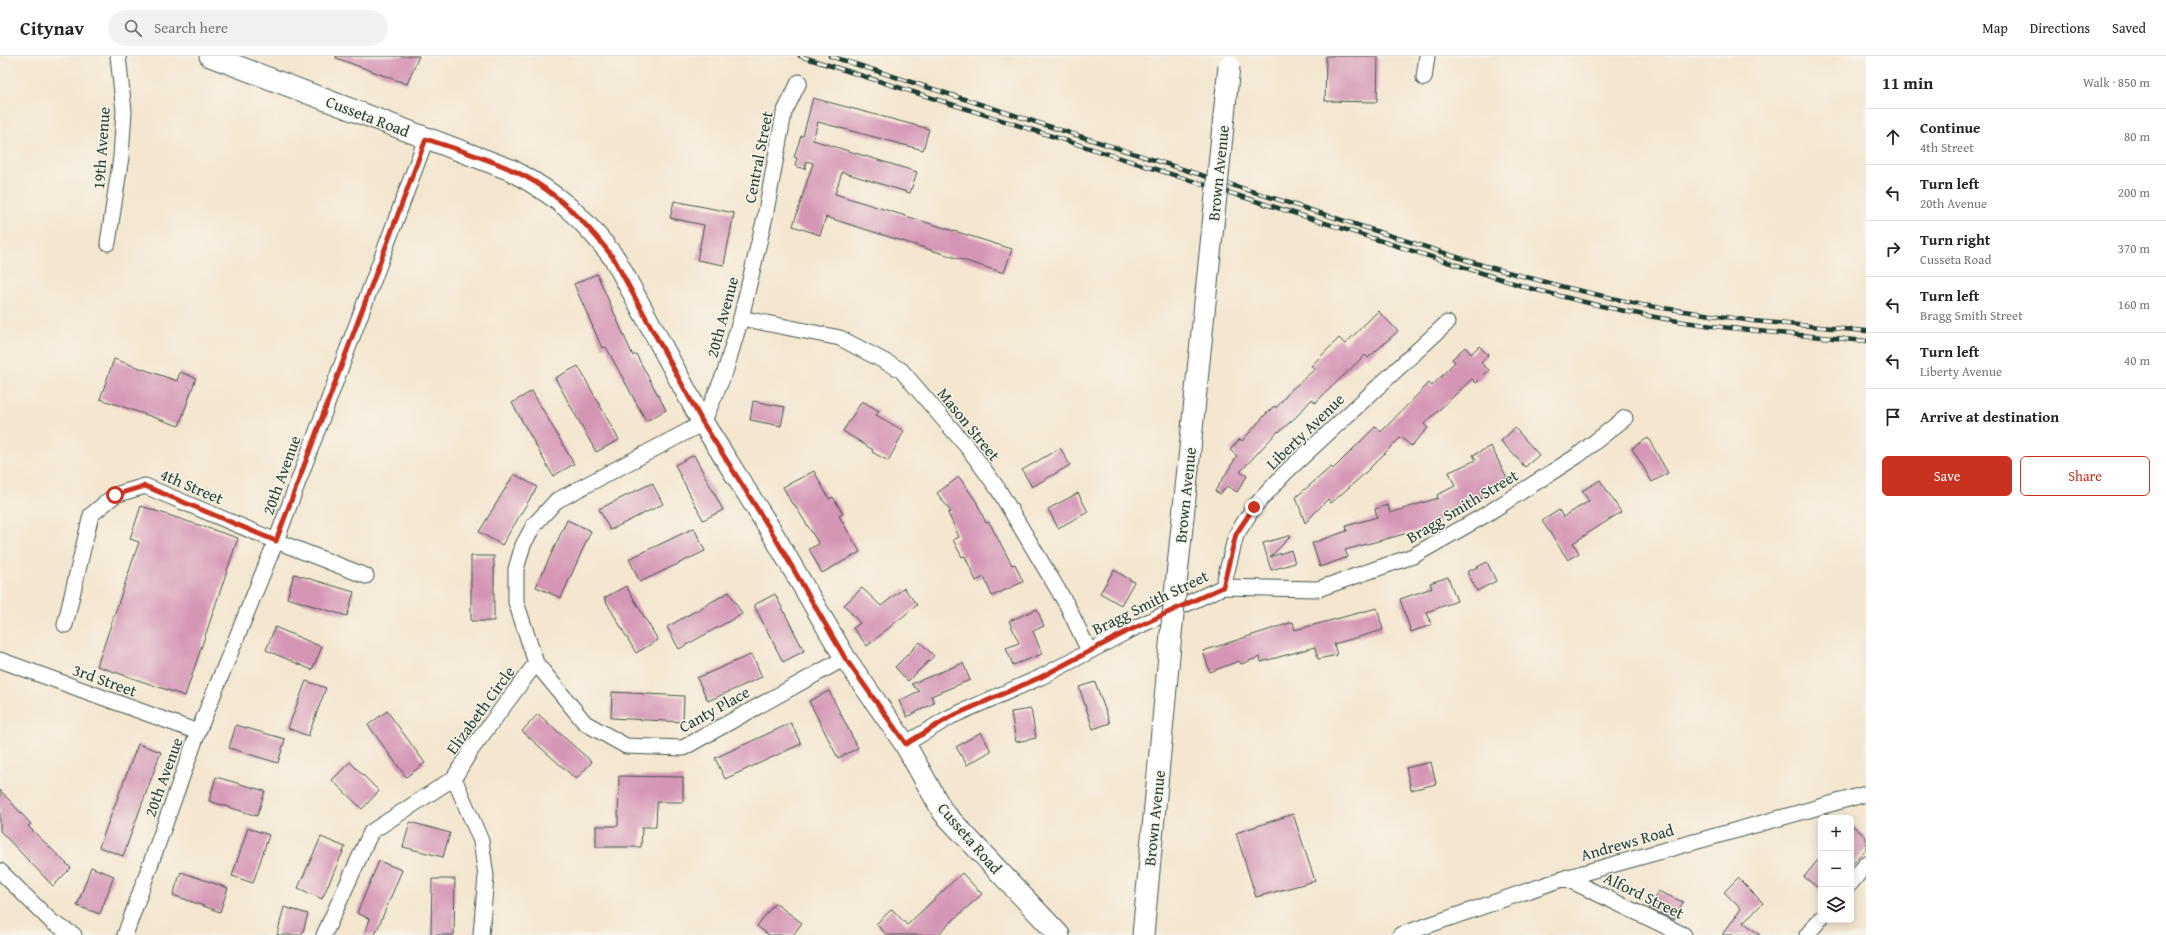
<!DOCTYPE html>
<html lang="en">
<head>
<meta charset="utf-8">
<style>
  body { margin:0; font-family:"Gentium Book Plus",serif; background:#f2f2f2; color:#222 }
  .controls { position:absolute; right:12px; bottom:12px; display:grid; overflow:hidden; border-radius:6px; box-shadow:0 2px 10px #0003 }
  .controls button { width:36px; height:36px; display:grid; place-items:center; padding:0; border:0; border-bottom:1px solid #e0e0e0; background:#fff; color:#222; font:20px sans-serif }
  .stop { position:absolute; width:12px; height:12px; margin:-9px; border:3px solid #c8321e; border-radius:50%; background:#fff }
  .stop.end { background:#c8321e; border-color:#fff; box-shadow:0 1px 4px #0008 }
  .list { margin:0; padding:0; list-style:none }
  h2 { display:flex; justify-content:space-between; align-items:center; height:52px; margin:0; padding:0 16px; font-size:17px }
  h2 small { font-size:13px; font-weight:400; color:#767676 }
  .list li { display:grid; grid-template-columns:26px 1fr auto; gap:12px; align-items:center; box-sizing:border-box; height:56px; padding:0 16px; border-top:1px solid #e0e0e0 }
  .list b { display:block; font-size:15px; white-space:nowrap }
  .list p { margin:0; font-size:13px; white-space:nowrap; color:#767676 }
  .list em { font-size:13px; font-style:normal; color:#767676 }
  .actions { display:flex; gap:8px; padding:12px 16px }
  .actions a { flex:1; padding:9px 0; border:1px solid #c8321e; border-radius:6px; text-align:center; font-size:14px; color:#c8321e }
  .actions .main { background:#c8321e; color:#fff }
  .icon { flex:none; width:22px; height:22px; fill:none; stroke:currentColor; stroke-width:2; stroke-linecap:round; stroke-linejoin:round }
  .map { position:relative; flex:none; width:1866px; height:879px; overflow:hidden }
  header { display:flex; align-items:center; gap:24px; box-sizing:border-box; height:56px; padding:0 20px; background:#fff; border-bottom:1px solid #e0e0e0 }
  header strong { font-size:19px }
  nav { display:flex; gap:22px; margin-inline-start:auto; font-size:14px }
  .search { width:280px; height:36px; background:#f2f2f2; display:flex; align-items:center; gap:10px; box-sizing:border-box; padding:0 14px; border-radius:22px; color:#767676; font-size:15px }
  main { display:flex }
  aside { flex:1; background:#fff }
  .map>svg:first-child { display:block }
  .building { fill:#d596b6 }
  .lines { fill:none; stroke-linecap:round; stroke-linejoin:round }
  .street-casing { stroke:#3f564b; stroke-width:17 }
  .secondary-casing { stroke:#3f564b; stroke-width:23 }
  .street { stroke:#fff; stroke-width:15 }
  .secondary { stroke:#fff; stroke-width:21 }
  .rail-casing { stroke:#1f3d34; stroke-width:4.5 }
  .rail { stroke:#f7f3e8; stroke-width:3; stroke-dasharray:9; stroke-linecap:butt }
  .secondary-bridge-casing { stroke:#3f564b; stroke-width:23; stroke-linecap:butt }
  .secondary-bridge { stroke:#fff; stroke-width:21 }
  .route { stroke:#c8321e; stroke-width:5 }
  .labels { text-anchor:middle; stroke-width:3; stroke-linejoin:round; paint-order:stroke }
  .street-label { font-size:16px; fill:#1f3d34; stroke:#f7f3e8 }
</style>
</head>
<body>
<header>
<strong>Citynav</strong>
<div class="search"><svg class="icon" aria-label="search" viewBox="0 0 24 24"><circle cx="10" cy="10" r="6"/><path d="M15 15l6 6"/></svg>Search here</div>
<nav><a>Map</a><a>Directions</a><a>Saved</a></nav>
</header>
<main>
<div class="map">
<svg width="1866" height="879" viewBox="0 0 1866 879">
  <rect width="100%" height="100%" fill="#f7f3e8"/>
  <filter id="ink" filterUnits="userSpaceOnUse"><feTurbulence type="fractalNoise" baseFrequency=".025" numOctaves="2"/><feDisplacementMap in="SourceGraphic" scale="8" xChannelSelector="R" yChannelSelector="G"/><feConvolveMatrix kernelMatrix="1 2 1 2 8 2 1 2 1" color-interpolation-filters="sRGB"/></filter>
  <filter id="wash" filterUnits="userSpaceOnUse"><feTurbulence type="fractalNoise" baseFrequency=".012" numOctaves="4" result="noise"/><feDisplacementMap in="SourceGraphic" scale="16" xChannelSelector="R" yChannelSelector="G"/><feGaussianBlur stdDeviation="0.9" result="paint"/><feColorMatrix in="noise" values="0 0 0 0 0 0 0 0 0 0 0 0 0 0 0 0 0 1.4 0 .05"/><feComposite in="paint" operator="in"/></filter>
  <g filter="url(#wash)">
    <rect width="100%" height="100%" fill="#f4e6cf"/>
    <g id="blocks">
      <!-- building -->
      <path class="building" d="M336,0h83l-12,28 -71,-26z
        M1326,0h52l-1,46 -52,-1z
        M813,42l116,31 -6,21 -105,-28 -5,18 104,32 -7,21 -68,-21 -7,22 177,55 -8,24 -178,-56 -6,18 -27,-9 20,-63 -6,-2 -2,8 -10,-3 2,-8 -3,-1 7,-21h2z
        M674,145l60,12 -10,52 -27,-5 7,-35 -34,-7z
        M597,218l36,82 3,-2 30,56 -20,11 -40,-74 -4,1 -28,-64z
        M1378,255l20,20 -30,27 -3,-3 -50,48 -3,-4 -15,17 -18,16 -1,-1 -38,41 7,4 -10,16 -10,-6 -7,8 -5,-3 22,-35 -7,-6 10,-11 2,2 22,-25 10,-10 2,2 15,-18 24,-21 -4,-3 28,-28 6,6z
        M1479,290l9,9 -7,8 8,7 -13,13 -4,-4 -48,45 4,4 -17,18 -10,-9 -39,39 -31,27 -3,-4 -23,24 -9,-26 35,-30 2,2 43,-43 5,6 48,-49 3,3 23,-24 -3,-3 13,-12 6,7z
        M114,303l63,22 3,-9 16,6 -17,48 -79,-27z
        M578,310l41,74 -23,12 -41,-74z
        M532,335l42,73 -21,12 -41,-73z
        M753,345l32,6 -4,19 -31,-6z
        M862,345l17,10 -3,4 28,16 -16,30 -16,-9 1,-2 -30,-19z
        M1515,372l24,27 -14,12 -24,-26z
        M1648,382l20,35 -16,9 -20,-34z
        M1491,390l16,32 -26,13 3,6 -45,20 1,6 -20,9 -1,-2 -74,20 3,7 -28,10 -8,-24 35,-12 -1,-5 31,-9 -2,-8 13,-4 2,8 48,-15 -1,-3 18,-9 -6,-14 27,-12 -3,-5z
        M1060,392l10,17 -38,22 -10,-17z
        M694,399l29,55 -20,10 -28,-55z
        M814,415l15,28 4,-2 10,17 -4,2 21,36 -38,21 -13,-24 10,-5 -25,-40h-2l-9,-17z
        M514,418l23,13 -35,58 -23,-13z
        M959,421l17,24 10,22 3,-1 23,43 3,-1 8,18 -31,14 -8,-19 -8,4 -11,-25 -3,1 -9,-17 6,-3 -11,-24 3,-1 -14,-19z
        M1600,424l21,32 -48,31 6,10 -11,7 -26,-39 17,-11 4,7 26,-16 -7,-10z
        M652,427l11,21 -53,26 -11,-21z
        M1078,437l10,19 -30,16 -10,-19z
        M141,450l97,32 -53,158 -88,-30 42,-124 -9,-3z
        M567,464l24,11 -30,67 -25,-11z
        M694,472l11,23 -65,31 -11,-23z
        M1292,479l-22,22 21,-7 4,13 -24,7 -8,-27z
        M471,500h23v65h-23z
        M1487,506l9,19 -19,10 -10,-19z
        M1114,514l20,12 -13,23 -21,-12z
        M294,518l60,18 -7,24 -60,-18z
        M1448,521l9,24 -30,11 4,13 -20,7 -11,-33 32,-11 -2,-5z
        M626,530l32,54 -22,13 -32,-55z
        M862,532l19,18 23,-18 13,17 -50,41 -14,-18 7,-5 -16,-18z
        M729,536l13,22 -63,35 -12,-22z
        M775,538l29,57 -21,11 -29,-57z
        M1377,552l6,22 -49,14 3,11 -19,4 -3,-12 -54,15 -1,-5 -19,7 -2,-3 -29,11 -7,-21 90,-29 2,8z
        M1037,553l7,17 -11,5 9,23 -29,11 -7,-17 13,-5 -10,-22z
        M275,571l47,20 -10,23 -46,-20z
        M920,586l14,14 -26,25 -13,-14z
        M752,598l10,23 -54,24 -11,-23z
        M963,607l7,17 -39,16 3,7 -27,14 -8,-16 20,-10 -8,-7z
        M306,625l20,7 -18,48 -20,-8z
        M1095,626l15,41 -17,6 -14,-42z
        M829,635l29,57 -20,10 -29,-57z
        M612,636l72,4 -1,26 -72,-4z
        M1031,653l5,29 -20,4 -5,-30z
        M387,655l38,52 -19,14 -38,-52z
        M538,658l54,48 -16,17 -54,-48z
        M791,667l10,21 -76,35 -10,-21z
        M236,669l49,14 -7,24 -49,-15z
        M981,676l10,19 -24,14 -11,-18z
        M138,688l23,8 -38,104 -24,-9z
        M350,706l29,29 -17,18 -30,-29z
        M1431,706l5,22 -25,6 -5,-22z
        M619,720l64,1v25h-26l-1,25h-14l-1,20h-45v-21h22z
        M216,721l49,14 -8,25 -48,-15z
        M0,734l31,34 -3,2 43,42 -18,18 -53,-55z
        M1293,758l22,67 -59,16 -20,-64z
        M410,766l40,11 -7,24 -40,-10z
        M1851,768l15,13v12l-15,17z
        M248,772l21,7 -16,48 -21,-7z
        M321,781l24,10 -23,52 -24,-11z
        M1821,800v34l-17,-13z
        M379,805l23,9 -27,65h-11l6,-16 -13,-6z
        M91,811l23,9 -14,38 -23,-8z
        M181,816l47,16 -8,24 -47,-17z
        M962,817l20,21 -45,41h-50l-11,-11 16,-15 15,16z
        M1738,822l25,25 -20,19 17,13h-38l19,-26 -17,-17z
        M432,823h23l-1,56h-23z
        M1658,835l25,11 -9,18 -25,-12z
        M775,847l27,20 -9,12h-24l-12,-9z
        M284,851l24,7 -6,21h-25z"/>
    </g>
  </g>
  <g filter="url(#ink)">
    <use href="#blocks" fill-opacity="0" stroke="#3f564b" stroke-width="1"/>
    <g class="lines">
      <defs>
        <path id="street" d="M1424,22l3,-22
          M799,26l-15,31 -19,104 -24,101 -16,54 -22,51 -147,78 -22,24 -11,20 -7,24v33l20,61 49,60 41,23 57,2 162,-90
          M108,187l13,-86 3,-46 -6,-55
          M741,262l99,20 61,32 68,79 29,40 69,116 22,46
          M1223,531l13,-52 18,-28 32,-35 161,-149
          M65,569l26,-110 24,-20 30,-9 131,55 90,35
          M0,604l198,72
          M905,688l45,-27 91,-40 85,-45 97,-45 95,2 95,-33 72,-41 92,-59 48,-38
          M454,722l27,63 5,35 -5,59
          M0,815l52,51 22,13
          M1565,822l119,57
          M1851,827l15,-19
          M125,879l73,-203 78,-191 150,-402
          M324,879l47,-103 83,-54 17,-28 65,-87
          M1400,879l165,-57 301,-84
          M1807,879l14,-17"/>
        <path id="secondary" d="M210,0l301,114c47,25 72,47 104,89l88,164 67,106 75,129 60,86 38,68 116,123
          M1176,529l37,-360
          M1143,879l28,-301"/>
      </defs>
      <!-- street casing -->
      <use href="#street" class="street-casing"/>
      <!-- secondary casing -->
      <use href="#secondary" class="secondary-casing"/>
      <!-- street -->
      <use href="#street" class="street"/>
      <!-- secondary -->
      <use href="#secondary" class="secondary"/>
      <defs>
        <path id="rail" d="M800,0l729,232c49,13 98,25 149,33 62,10 125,14 188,20
          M830,0l655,210 79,21 78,18 111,16 113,10"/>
      </defs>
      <!-- rail casing -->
      <use href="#rail" class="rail-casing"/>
      <!-- rail -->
      <use href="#rail" class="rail"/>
      <defs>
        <path id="secondary-bridge" d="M1213,169l16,-159
          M1171,578l5,-49"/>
      </defs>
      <!-- secondary-bridge casing -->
      <use href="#secondary-bridge" class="secondary-bridge-casing"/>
      <!-- secondary-bridge -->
      <use href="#secondary-bridge" class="secondary-bridge"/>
    </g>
  </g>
  <g class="lines" filter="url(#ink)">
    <!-- route -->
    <path class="route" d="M115,439l30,-9 131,55 150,-402c36,12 88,27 118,49 28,20 50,44 70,71l89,164 67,106 75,129 61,86 44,-27 91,-40 85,-45 97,-45 13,-53 18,-27"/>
  </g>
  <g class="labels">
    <!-- street labels -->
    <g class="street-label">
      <text transform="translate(368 60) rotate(21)" y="6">Cusseta Road</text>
      <text transform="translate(101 92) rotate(-86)" y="6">19th Avenue</text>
      <text transform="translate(758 101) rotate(-79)" y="6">Central Street</text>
      <text transform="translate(1218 117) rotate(-84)" y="6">Brown Avenue</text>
      <text transform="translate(722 261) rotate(-75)" y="6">20th Avenue</text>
      <text transform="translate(969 368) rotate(51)" y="6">Mason Street</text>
      <text transform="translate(1305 375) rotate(-44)" y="6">Liberty Avenue</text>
      <text transform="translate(281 419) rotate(-70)" y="6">20th Avenue</text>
      <text transform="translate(192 430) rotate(23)" y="6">4th Street</text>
      <text transform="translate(1185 439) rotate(-84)" y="6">Brown Avenue</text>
      <text transform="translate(1462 450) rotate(-31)" y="6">Bragg Smith Street</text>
      <text transform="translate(1150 546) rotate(-26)" y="6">Bragg Smith Street</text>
      <text transform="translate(105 624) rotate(20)" y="6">3rd Street</text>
      <text transform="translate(714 653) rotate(-29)" y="6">Canty Place</text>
      <text transform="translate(480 654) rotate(-54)" y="6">Elizabeth Circle</text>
      <text transform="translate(163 721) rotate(-70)" y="6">20th Avenue</text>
      <text transform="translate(1154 762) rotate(-84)" y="6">Brown Avenue</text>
      <text transform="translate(970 782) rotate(49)" y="6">Cusseta Road</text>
      <text transform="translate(1627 786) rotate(-16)" y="6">Andrews Road</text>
      <text transform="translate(1644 839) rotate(26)" y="6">Alford Street</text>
    </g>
  </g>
</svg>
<div class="controls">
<button>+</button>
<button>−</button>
<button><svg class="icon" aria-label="layers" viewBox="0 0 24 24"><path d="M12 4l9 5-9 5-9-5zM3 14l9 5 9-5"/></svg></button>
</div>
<div class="stop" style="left:115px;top:439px"></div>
<div class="stop end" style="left:1254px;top:451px"></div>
</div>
<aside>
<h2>11 min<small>Walk · 850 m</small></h2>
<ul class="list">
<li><svg class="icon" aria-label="ahead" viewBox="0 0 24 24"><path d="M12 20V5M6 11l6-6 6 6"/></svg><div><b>Continue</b><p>4th Street</p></div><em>80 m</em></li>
<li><svg class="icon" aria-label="left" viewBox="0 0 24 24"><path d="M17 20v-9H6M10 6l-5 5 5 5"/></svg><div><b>Turn left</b><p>20th Avenue</p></div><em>200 m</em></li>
<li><svg class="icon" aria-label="right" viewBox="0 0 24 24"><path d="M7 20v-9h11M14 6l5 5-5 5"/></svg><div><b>Turn right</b><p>Cusseta Road</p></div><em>370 m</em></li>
<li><svg class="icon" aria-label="left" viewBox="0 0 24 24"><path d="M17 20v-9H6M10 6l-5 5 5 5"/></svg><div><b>Turn left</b><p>Bragg Smith Street</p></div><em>160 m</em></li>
<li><svg class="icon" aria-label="left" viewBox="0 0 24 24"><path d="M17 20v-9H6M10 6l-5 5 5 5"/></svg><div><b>Turn left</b><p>Liberty Avenue</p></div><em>40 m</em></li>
<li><svg class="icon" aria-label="arrive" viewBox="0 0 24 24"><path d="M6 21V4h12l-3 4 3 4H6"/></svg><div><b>Arrive at destination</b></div></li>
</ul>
<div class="actions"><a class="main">Save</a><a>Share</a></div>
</aside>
</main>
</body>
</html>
